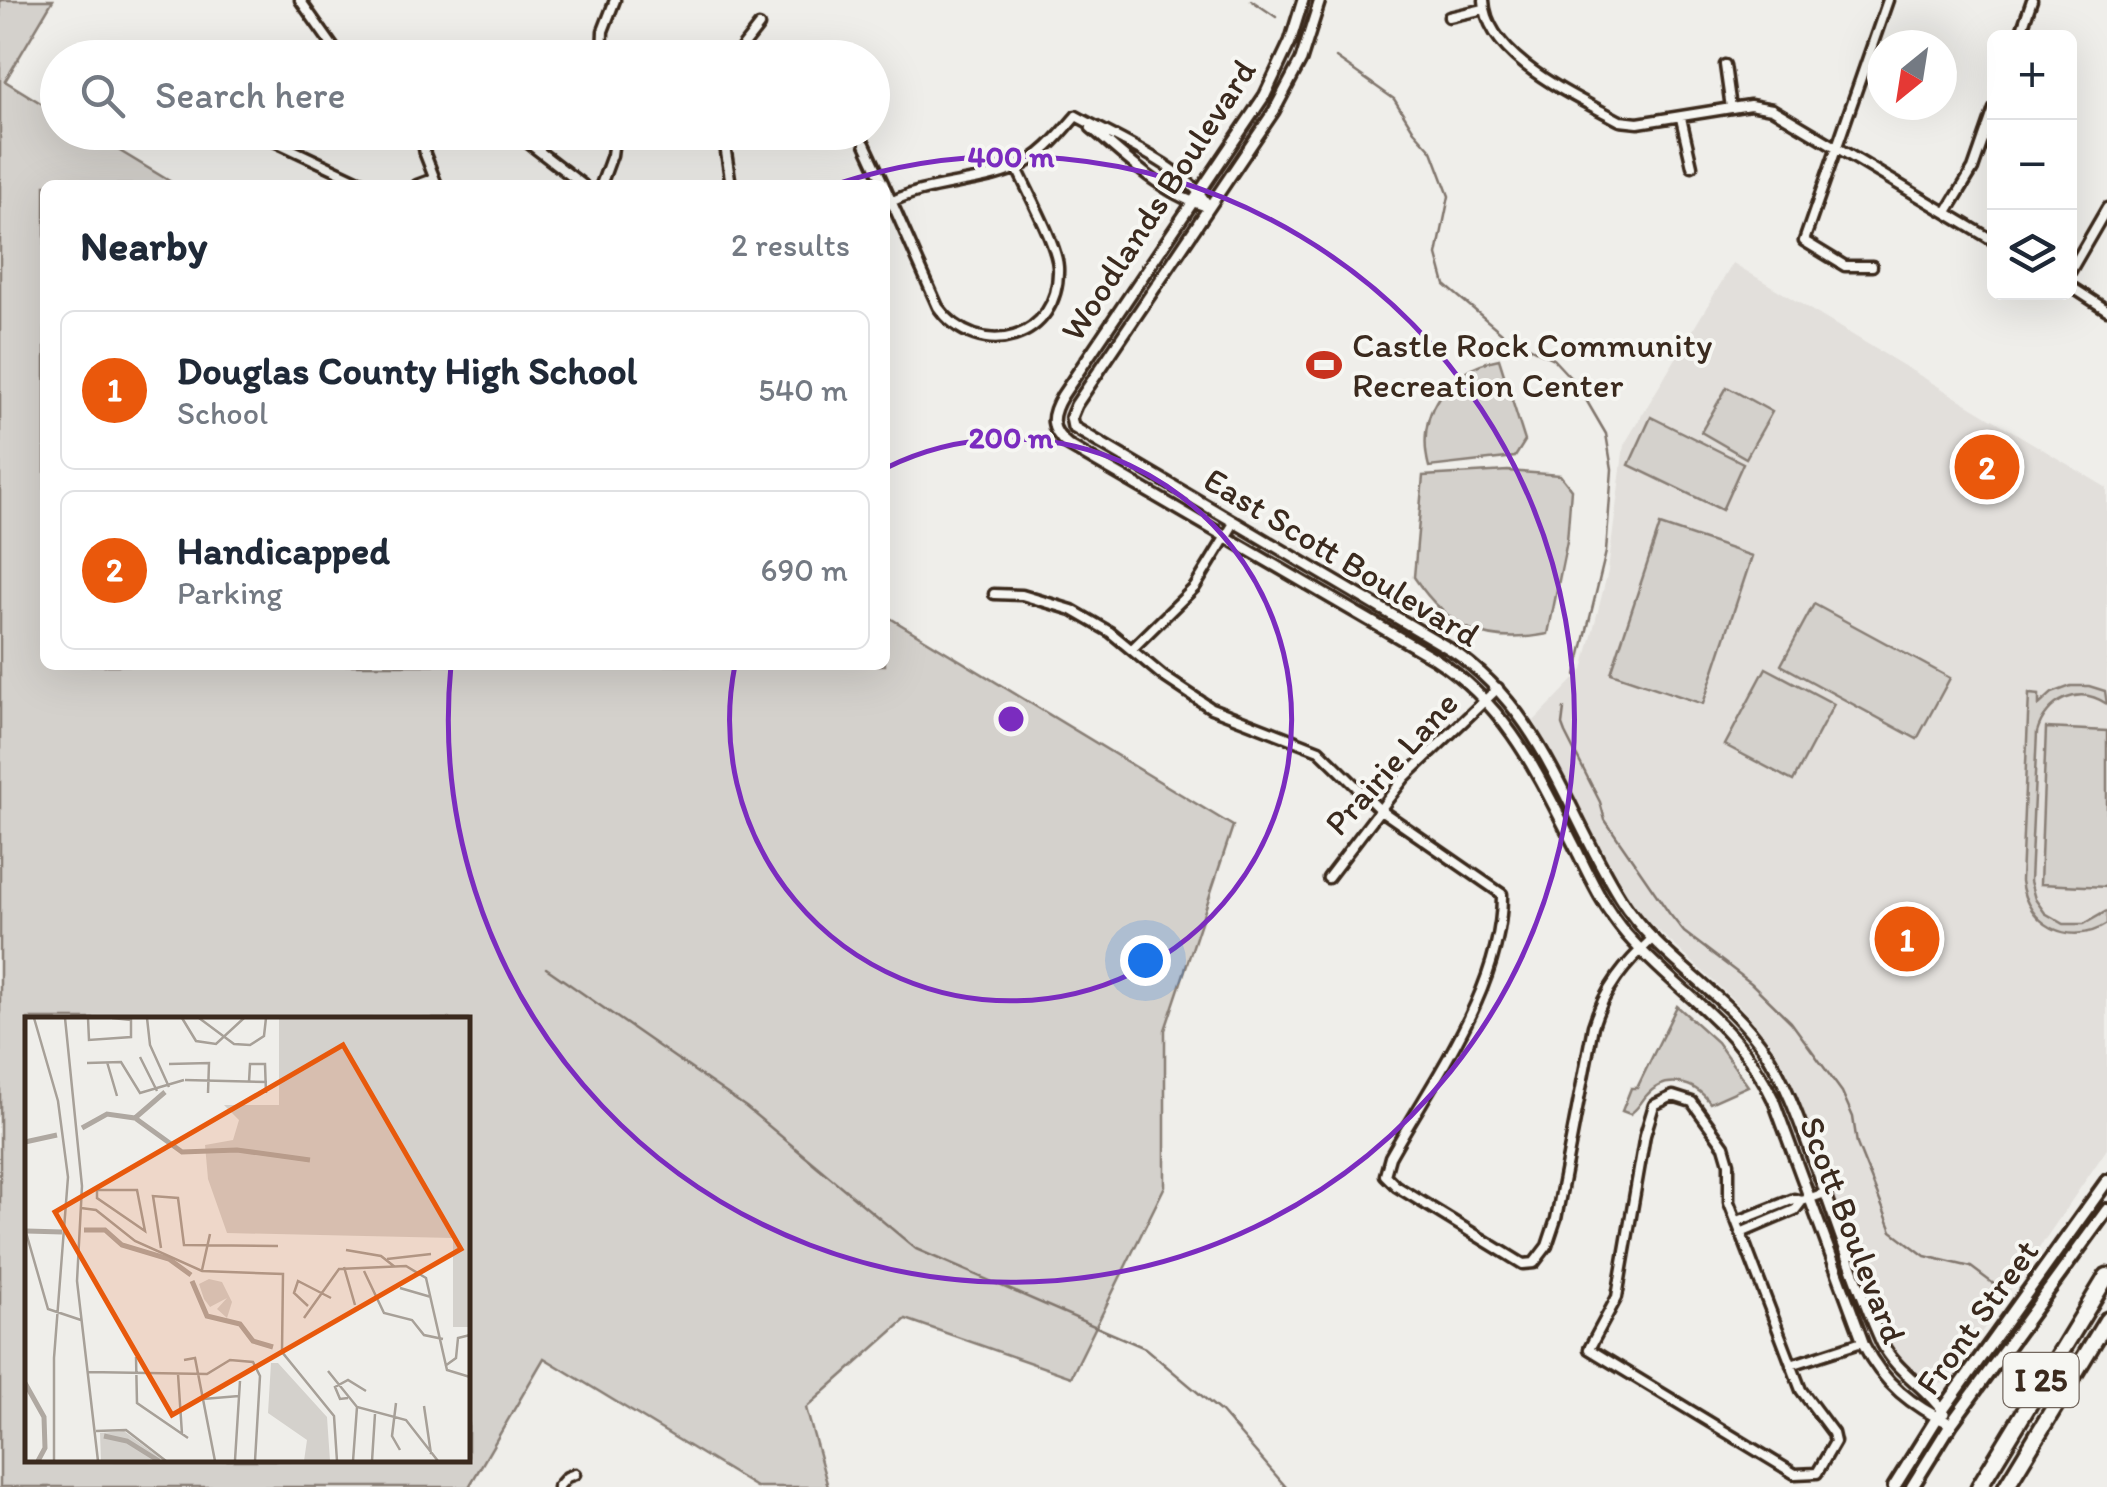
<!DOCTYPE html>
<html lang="en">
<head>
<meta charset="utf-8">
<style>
  body { margin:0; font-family:Itim,sans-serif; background:#f2f2f3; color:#1f2937 }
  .controls { position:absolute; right:30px; top:30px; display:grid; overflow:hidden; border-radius:15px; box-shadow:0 10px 40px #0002 }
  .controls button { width:90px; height:90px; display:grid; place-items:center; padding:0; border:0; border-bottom:2px solid #e0e1e3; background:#fff; color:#1f2937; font:50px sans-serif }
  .compass { position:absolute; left:1867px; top:30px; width:90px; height:90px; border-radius:50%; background:#fff; box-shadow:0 10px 40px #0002; rotate:210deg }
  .you { position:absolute; left:1145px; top:960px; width:35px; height:35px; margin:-25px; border:8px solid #fff; border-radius:50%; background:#1a73e8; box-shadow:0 0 0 15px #1a73e833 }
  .badge { display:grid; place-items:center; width:65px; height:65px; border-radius:50%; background:#ea580c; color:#fff; font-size:32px; font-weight:700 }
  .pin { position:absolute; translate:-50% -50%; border:5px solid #fff; box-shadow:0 2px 10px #0006 }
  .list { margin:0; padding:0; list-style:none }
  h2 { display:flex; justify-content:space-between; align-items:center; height:130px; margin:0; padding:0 40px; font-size:42px }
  h2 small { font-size:32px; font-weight:400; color:#747a83 }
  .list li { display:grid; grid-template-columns:65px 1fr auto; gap:30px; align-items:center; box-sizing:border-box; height:160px; margin:0 20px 20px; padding:0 20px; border:2px solid #e0e1e3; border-radius:15px }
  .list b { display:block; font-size:38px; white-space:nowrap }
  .list p { margin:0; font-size:32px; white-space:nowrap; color:#747a83 }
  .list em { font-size:32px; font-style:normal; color:#747a83 }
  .icon { flex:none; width:55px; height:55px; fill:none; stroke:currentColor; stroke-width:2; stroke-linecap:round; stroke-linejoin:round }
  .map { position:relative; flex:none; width:2107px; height:1487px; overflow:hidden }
  .search { position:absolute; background:#fff; box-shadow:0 10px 40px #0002; left:40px; top:40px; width:850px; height:110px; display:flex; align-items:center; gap:25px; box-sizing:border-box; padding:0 35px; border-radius:55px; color:#747a83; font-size:38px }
  .panel { position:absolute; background:#fff; box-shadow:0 10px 40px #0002; left:40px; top:180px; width:850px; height:490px; border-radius:15px }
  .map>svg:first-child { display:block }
  .built { fill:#e2dfdb }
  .green { fill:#d4d1cc; stroke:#887e75; stroke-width:2.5; fill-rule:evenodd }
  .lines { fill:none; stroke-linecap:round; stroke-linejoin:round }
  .stream { stroke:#81766d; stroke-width:2.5 }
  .minor-casing { stroke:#3b2a1e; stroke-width:15 }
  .tertiary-casing { stroke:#3b2a1e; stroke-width:16 }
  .secondary-casing { stroke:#3b2a1e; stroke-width:18 }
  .motorway-casing { stroke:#3b2a1e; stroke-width:21 }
  .minor { stroke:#f6f6f2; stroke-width:8 }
  .tertiary { stroke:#f6f6f2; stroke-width:9 }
  .secondary { stroke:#f6f6f2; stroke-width:10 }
  .motorway { stroke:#f6f6f2; stroke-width:14 }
  .ring { fill:none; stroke:#7b2cbf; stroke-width:5 }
  .labels { text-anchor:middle; stroke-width:8; stroke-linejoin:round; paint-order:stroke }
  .shield { fill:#f6f6f2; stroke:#73675e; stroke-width:2.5 }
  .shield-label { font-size:32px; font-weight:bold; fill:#3b2a1e }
  .street-label { font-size:35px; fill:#3b2a1e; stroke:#f6f6f2 }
  .poi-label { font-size:35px; fill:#3b2a1e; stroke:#f6f6f2; text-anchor:start }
  .inset-river { fill:none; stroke:#afa8a1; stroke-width:5 }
  .inset-road { fill:none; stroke:#a7a098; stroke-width:2.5 }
  .view { fill:#e8590c; fill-opacity:0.15; stroke:#e8590c; stroke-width:5 }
  .inset-edge { fill:none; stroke:#3b2a1e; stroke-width:5 }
  .centre { fill:#7b2cbf; stroke:#f6f6f2; stroke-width:5 }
  .ring-label { font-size:30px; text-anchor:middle; font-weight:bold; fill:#7b2cbf; stroke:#f6f6f2; stroke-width:8; stroke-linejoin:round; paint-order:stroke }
</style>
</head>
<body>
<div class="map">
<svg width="2107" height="1487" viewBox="0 0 2107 1487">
  <rect width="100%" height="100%" fill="#efeeea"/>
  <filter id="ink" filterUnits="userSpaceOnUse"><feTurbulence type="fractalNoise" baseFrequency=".01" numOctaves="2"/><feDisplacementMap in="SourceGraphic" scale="20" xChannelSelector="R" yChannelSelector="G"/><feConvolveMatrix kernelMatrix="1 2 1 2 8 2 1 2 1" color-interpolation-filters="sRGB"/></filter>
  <g filter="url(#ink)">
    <!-- built -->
    <path class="built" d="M1733,263l374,225v661l-152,222 -13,13 -22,-6 -30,-31 -90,-245 -29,-58 -34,-41 -98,-90 -17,-25 -88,-167 49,-51 25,-99 16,-126z"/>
    <!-- green -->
    <path class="green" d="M0,0h53l-48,81 52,32 1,19 32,1 86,52h-131v480h840v-50l348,211 -68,204v156l-94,191 -165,-58 -100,89 22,79h-72l-212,-129 -75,129h-469zM28,1019h440v441h-440z
      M1499,359l26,82 -10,16 -86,10c-14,-54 18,-98 70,-108z
      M1727,387l45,25 -26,46 -45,-26z
      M1651,417l92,46 -21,47 -93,-45z
      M1508,471l52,4 11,14 -4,52 -19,93c-62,12 -99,-5 -134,-57l9,-101z
      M1660,525l92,31 -49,148 -92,-31z
      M1814,604l136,74 -33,61 -136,-74z
      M1766,668l68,36 -41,77 -68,-36z
      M2071,686h18l16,5 2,13c-29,-20 -61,-3 -70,28l-7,149 5,18 10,14 19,11h20l23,-13v13c-38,24 -80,1 -86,-43l8,-187 10,1v10l13,-12z
      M2046,728l61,3v156l-67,-3z
      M1677,1006l40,36 31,44 -38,17c-15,-22 -45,-29 -64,-7 -6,7 -7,12 -16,18l-8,-3 9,-23h6z"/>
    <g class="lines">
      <!-- stream -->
      <path class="stream" d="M1251,0l25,17
        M1336,58l58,41 20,32 18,20 17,45 -12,59 8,30 58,49 50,25 25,27 28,48 6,35 -6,83 -30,123
        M1564,709l-2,16 3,8 35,69 5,18 64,93 15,19 67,51 40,39 51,70 11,25 4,27 35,87 33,25 46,11 36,27
        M546,968l200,139 170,142 229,99 76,64 65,75"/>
      <defs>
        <path id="minor" d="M300,0l41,58
          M1484,0c2,58 91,96 136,121l18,2 112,-18 22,4 222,132
          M1449,17l35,-8
          M2019,38l13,-38
          M602,58l1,-27 12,-31
          M739,58l2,-9 18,-23
          M1725,65l6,43
          M1076,116c40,22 112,52 133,91
          M1681,118l11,48
          M1091,128c35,29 74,69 118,79
          M255,132l104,49 16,4
          M421,132l4,22 12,31
          M514,132l69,53
          M723,132l8,53
          M865,144l19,41
          M417,185l16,-6
          M601,185l11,-30 3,-23
          M885,187l53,120c41,57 123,33 120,-40 -1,-22 -31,-76 -41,-99
          M885,205c41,-23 88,-19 131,-37 25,-10 43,-32 60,-52
          M1947,212l26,-43 21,-60
          M1872,266h-27l-41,-25 84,-241
          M2070,272l37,-64
          M2070,286l37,24
          M994,594l28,1 50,15 38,22 53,44 48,32 108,42 60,59 123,85c1,92 -68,184 -112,263l-5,18 11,11 127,78 11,-1 13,-17 9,-27 37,-193c12,-38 31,-61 60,-88
          M1132,649l63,-62 39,-64
          M1328,878l77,-101 93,-89
          M1673,1096l19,6 32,44 5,17v39l72,188 32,43 2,9 -18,31 -22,1 -206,-125 28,-52 28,-162 9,-30z
          M1738,1221l56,-22 8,2 23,-8
          M1743,1232l52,-22 7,-9
          M1791,1365l71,-23
          M558,1487l9,-10 8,-3"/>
        <path id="tertiary" d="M1303,0l-13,42 -25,53 -203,301c-12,20 -13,33 6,49l366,213c75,49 103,115 143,193 14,29 28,59 50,84 53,61 109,85 146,164l91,246c19,38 48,61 87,79
          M1320,0l-19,60 -27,51 -198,294 -5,12 2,10 377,222c93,62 114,159 170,249 38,61 106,94 146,154 22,34 35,74 49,112 22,60 41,121 67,179 15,30 44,43 62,70"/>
        <path id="secondary" d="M1894,1487l43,-69 170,-237
          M1912,1487l39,-63 156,-214"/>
        <path id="motorway" d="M1979,1487l128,-211
          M2006,1487l101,-167"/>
      </defs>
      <!-- minor casing -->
      <use href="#minor" class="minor-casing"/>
      <!-- tertiary casing -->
      <use href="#tertiary" class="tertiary-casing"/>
      <!-- secondary casing -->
      <use href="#secondary" class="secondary-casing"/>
      <!-- motorway casing -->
      <use href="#motorway" class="motorway-casing"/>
      <!-- minor -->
      <use href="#minor" class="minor"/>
      <!-- tertiary -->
      <use href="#tertiary" class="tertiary"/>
      <!-- secondary -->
      <use href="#secondary" class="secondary"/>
      <!-- motorway -->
      <use href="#motorway" class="motorway"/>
    </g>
  </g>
  <!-- distance rings -->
  <g class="ring">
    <path d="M886 468A281 281 0 1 1 735 665"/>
    <path d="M837 184A563 563 0 1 1 451 665"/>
  </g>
  <!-- icons -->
  <defs>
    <symbol id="stadium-bare" viewBox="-9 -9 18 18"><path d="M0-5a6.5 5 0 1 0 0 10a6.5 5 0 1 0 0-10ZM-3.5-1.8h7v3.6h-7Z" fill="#c8321e" stroke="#f6f6f2" stroke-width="2.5" paint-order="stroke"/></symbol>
  </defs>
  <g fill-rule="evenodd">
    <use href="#stadium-bare" x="1299" y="340" width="50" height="50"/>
  </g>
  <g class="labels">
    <!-- shield labels -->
    <rect class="shield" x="2003.5" y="1353" width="75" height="54" rx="8"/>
    <g class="shield-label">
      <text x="2041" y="1391">I 25</text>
    </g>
    <!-- street labels -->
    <g class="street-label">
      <text transform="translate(1158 200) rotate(-57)" y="12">Woodlands Boulevard</text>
      <text transform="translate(1342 557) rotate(31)" y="12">East Scott Boulevard</text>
      <text transform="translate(1391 763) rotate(-48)" y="12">Prairie Lane</text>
      <text transform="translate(1853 1230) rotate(69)" y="12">Scott Boulevard</text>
      <text transform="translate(1977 1317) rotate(-54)" y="12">Front Street</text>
    </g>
    <!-- poi labels -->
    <g class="poi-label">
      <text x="1352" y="357">Castle Rock Community<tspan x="1352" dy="40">Recreation Center</tspan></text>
    </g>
  </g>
  <!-- overview -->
  <g transform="translate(25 1017)">
    <rect width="445" height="445" fill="#efeeea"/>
    <path d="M254,1h191v309h-17v-89l-226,-5 -19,-54 -3,-34 28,-5 6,-20 -15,-15h55zM184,262l13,3 10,20 -5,16 -10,-9 10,-11 -17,9 -6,-8 -5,-15zM246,346h7l49,54 3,44h-26l3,-21 -39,-27zM99,414l40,30h-63l-1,-28z" fill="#d4d1cc"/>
    <path class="inset-river" d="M110,101l47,34 55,-2 73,10M57,111l25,-14 28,4 30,-26M0,125l32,-7M59,213h21l17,15 47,14 22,16M2,214l35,1M167,264l15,35 33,8 13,17 20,6M0,366l19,34 1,31 -7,13M79,419l23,5 32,20"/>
    <path class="inset-road" d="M9,1l24,83 10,76 -14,181v103M40,1l17,168 -5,95 21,180M63,1l1,22 42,-3v-17l-19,-2M122,1l3,27 19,42M157,1l14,23 20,3 28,-26M174,1l35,26 16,1 14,-9 2,-18M115,40l17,34M82,45l10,34M62,46l34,-1 19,31 44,-13M144,47l40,-1 -1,30M160,63l82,2M224,65l1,-18h15l1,29M72,173h40l8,41 -48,-33zM56,191l15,2 39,31 67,30 81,3 -1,78 52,64 3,45M0,212l23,80 33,11M136,231l-8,-52 25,2 6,47 94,1M321,233l35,6 14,11M362,242l44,-5M319,250l11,38M177,253l8,-36M339,254l20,42 28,7 12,15 19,4M375,271l31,9M283,289l-14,-13 4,-12 33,17M279,301l35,-49 67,-3 20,12 21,92 23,7M111,340l1,46 51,35M159,343l11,-2 20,103M420,349l11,-8 2,-20 12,-3M303,354l29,36 49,13 32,41M63,355l119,2 23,-14 23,2 7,14 -5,85M153,357l4,60M323,381l-8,1 -5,-12 13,-7 18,11M178,382l36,-3M371,386l-4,33 8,14M399,389l7,48M71,414l30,-1 40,31M210,443l5,-79M328,444l4,-54M347,444l3,-47"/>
    <path class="view" d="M318,28l118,204 -289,166 -117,-203z"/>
    <rect width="445" height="445" class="inset-edge"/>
  </g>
  <circle cx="1011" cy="719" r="15" class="centre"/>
  <g class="ring-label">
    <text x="1011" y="167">400 m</text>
    <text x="1011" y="448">200 m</text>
  </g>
</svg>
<div class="controls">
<button>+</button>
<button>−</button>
<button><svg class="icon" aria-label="layers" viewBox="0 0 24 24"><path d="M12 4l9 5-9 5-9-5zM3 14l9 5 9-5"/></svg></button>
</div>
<svg class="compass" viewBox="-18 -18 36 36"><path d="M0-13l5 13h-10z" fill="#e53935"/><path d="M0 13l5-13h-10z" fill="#747a83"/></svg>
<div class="you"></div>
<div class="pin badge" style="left:1907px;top:939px">1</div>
<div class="pin badge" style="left:1987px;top:467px">2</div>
<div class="search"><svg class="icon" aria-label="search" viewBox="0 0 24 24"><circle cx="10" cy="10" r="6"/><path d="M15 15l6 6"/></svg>Search here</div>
<section class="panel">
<h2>Nearby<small>2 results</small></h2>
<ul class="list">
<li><span class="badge">1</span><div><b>Douglas County High School</b><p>School</p></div><em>540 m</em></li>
<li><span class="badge">2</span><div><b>Handicapped</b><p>Parking</p></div><em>690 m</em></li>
</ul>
</section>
</div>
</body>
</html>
